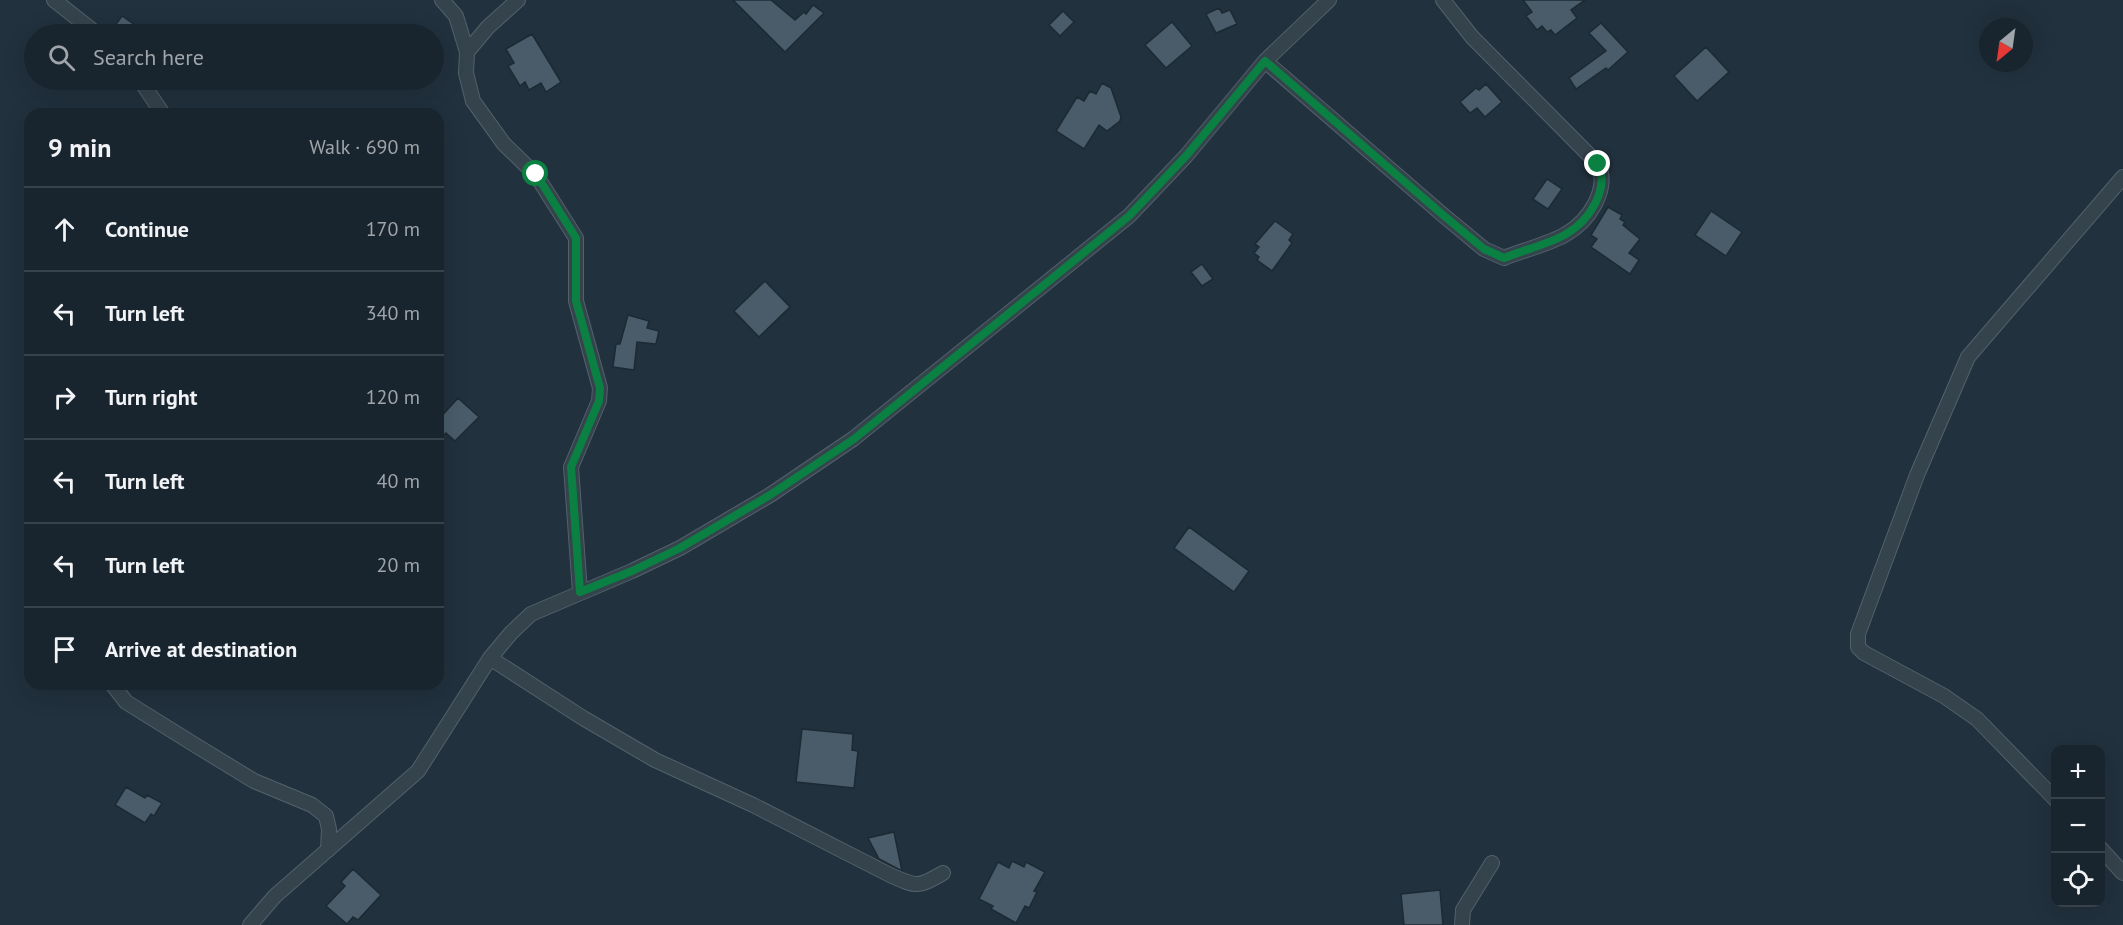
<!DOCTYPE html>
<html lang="en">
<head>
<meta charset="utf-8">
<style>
  body { margin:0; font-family:"PT Sans",sans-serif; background:#222d36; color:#f1f3f6 }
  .controls { position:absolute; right:18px; bottom:18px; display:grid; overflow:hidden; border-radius:12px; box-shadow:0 6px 24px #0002 }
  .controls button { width:54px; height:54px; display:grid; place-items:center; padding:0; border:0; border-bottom:2px solid #37424a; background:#19252e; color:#f1f3f6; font:30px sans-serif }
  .compass { position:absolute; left:1979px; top:18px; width:54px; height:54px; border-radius:50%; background:#19252e; box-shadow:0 6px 24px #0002; rotate:209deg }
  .stop { position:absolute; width:18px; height:18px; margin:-14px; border:4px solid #0b8043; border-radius:50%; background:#fff }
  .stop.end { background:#0b8043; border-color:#fff; box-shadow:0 2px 6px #0008 }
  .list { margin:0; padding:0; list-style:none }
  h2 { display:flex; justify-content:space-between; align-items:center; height:78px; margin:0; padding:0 24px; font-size:26px }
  h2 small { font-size:20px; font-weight:400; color:#9fa5aa }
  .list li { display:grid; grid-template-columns:39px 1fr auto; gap:18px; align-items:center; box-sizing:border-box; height:84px; padding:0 24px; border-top:2px solid #37424a }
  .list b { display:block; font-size:22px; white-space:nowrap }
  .list em { font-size:20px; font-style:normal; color:#9fa5aa }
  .icon { flex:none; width:33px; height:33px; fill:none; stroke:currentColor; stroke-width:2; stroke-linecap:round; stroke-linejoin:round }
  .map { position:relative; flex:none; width:2123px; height:925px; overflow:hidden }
  .search { position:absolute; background:#19252e; box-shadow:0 6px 24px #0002; left:24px; top:24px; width:420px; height:66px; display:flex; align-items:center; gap:15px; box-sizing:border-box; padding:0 21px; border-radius:33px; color:#9fa5aa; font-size:22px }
  .panel { position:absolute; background:#19252e; box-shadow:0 6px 24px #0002; left:24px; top:108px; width:420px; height:582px; border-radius:18px }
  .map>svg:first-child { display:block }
  .building { fill:#4a5c69; stroke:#1c2a34; stroke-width:1.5 }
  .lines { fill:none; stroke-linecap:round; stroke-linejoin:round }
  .minor-casing { stroke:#53616b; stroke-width:16 }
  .minor { stroke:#35434d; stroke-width:14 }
  .route { stroke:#0b8043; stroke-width:8 }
</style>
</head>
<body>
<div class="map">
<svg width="2123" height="925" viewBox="0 0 2123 925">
  <rect width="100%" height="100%" fill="#21313d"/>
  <!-- building -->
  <path class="building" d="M733,0h38l24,20 9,-8 2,2 7,-9 11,8 -39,39z
    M1523,0h62l-14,10 6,8 -22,17 -4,-5 -4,2 -5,-6 -5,4 -11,-14 6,-4z
    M1219,8l3,5 8,-3 7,14 -21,9 -10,-19z
    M1063,11l11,11 -14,14 -11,-11z
    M122,16l26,18h-39z
    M1172,22l20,24 -26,22 -21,-23z
    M1601,23l27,29 -20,18 -2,-2 -30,21 -7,-11 37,-27 -17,-18z
    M532,34l29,48 -15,10 -5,-9 -12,7 -4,-8 -5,4 -12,-20 6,-3 -8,-14z
    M1706,47l23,25 -32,29 -23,-25z
    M1102,83l9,5 10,29 -1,4 -13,10 -8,-6 -15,24 -28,-18 21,-34 7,4 6,-10 6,3z
    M1486,84l16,18 -17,15 -8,-9 -7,5 -10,-11 16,-14 3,2z
    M1547,179l15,10 -14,20 -15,-10z
    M1608,207l14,8 -2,4 5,3 -2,3 17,14 -11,14 10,7 -9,14 -39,-27 6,-8 -6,-4z
    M1711,211l31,21 -16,24 -31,-21z
    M1275,221l18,13 -4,6 3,3 -20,28 -15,-11 2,-3 -5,-4 5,-6 -4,-3z
    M1202,264l11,15 -11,7 -11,-14z
    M765,281l25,26 -31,30 -25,-26z
    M628,315l21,6 -2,7 12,3 -3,13 -19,-2 -3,28 -21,-3 3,-23h4z
    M458,398l21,19 -24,24 -9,-8 -8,9v-22z
    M1189,527l60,44 -15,21 -60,-44z
    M802,729l51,5 -1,16 6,1 -4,37 -58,-6z
    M126,787l19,11 2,-3 15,8 -8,13 -3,-2 -6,9 -30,-18z
    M894,832l8,39 -23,-12 -11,-21z
    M1012,861l12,6 2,-5 19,10 -11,19 3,1 -8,16 -4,-2 -9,17 -25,-14 2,-3 -14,-7 19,-37 11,6z
    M353,869l28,26 -23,25 -5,-3 -6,7 -21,-18 19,-20 -4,-4z
    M1440,890l3,35h-39l-3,-31z"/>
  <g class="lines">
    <defs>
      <path id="minor" d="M54,0l43,34
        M442,0l14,16 11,36 -1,21 7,28 31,43 32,31 40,63v63l24,87 -1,13 -28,66 9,125
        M467,52l21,-25 30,-27
        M1265,61l178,154 41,34 20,9c17,-7 48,-15 62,-24 23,-13 44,-45 32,-70l-126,-127 -29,-37
        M140,80l23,34
        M490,658l93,60 72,42 98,45 137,70c27,12 27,13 53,-2
        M112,684l14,18 74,46 54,33 58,24 14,11 3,13 -1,21
        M2056,800l-79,-81 -33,-23 -80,-43 -6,-6v-13l59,-159 51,-118 155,-180
        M2100,848l23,25
        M250,925l25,-29 143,-125 72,-113 21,-25 20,-19 101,-43 48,-23 90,-53 83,-56 276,-223 57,-60 79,-95 64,-61
        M1462,925l1,-15 29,-47"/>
    </defs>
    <!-- minor casing -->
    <use href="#minor" class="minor-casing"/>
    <!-- minor -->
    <use href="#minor" class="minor"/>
  </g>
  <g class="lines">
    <!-- route -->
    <path class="route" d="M536,174l40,64v63l24,87 -1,13 -28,66 9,125 52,-21 48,-23 90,-53 84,-56 275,-223 57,-60 79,-95 178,154 41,34 20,9c17,-7 48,-15 62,-24 23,-13 44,-45 32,-70"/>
  </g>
</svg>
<div class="controls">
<button>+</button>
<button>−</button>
<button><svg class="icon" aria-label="locate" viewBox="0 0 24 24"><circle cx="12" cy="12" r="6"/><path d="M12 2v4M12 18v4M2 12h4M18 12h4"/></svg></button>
</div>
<svg class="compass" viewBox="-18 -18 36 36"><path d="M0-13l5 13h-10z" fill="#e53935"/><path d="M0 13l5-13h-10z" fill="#9fa5aa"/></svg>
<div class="stop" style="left:536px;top:174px"></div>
<div class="stop end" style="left:1598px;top:164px"></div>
<div class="search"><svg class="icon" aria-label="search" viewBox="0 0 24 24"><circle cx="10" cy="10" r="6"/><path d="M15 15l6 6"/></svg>Search here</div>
<section class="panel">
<h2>9 min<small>Walk · 690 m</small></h2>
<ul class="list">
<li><svg class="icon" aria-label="ahead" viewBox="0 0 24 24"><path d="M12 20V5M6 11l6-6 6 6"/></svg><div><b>Continue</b></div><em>170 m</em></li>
<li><svg class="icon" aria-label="left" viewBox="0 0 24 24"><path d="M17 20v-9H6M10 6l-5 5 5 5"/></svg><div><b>Turn left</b></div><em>340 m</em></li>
<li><svg class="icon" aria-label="right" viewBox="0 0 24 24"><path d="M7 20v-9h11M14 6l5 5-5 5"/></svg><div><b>Turn right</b></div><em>120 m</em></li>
<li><svg class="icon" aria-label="left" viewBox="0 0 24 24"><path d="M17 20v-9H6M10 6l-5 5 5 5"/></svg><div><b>Turn left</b></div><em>40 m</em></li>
<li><svg class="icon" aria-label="left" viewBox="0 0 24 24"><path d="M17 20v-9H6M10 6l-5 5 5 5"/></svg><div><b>Turn left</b></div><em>20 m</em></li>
<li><svg class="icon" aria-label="arrive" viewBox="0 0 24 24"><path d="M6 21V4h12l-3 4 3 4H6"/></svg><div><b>Arrive at destination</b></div></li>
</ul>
</section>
</div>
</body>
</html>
